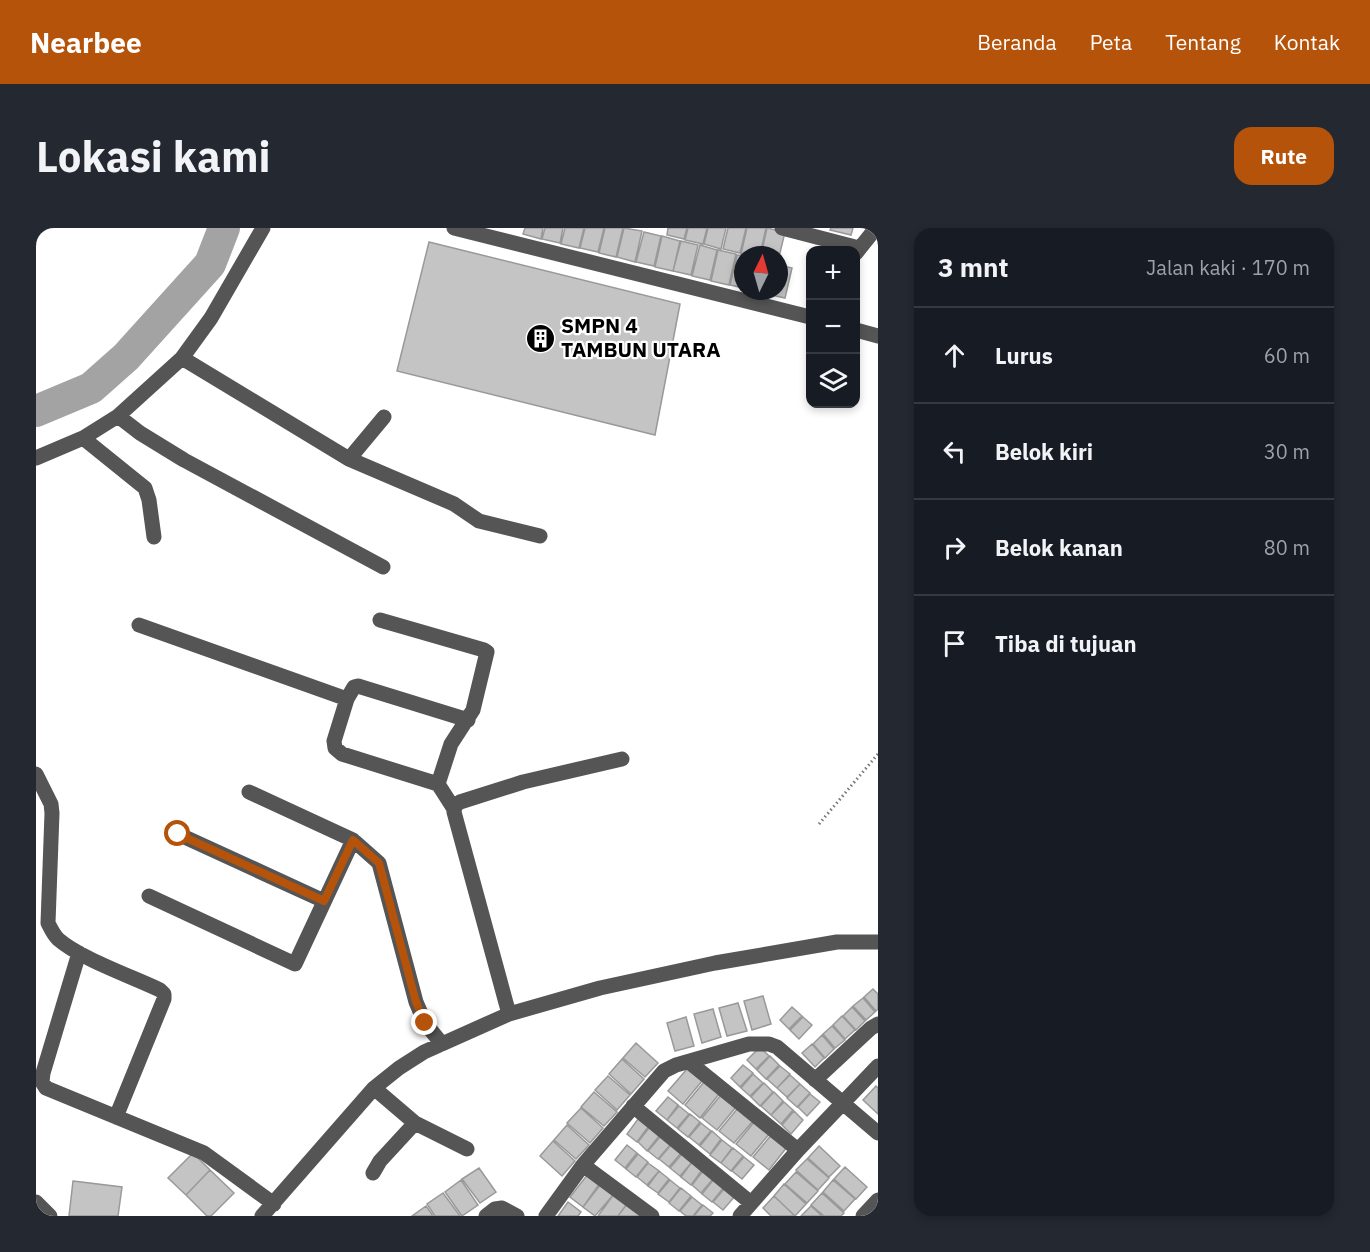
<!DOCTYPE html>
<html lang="id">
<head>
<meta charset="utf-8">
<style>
  body { margin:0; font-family:"IBM Plex Sans",sans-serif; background:#242831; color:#f1f3f6 }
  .controls { position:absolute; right:18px; top:18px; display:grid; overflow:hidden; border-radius:12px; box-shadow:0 3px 9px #0003 }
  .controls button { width:54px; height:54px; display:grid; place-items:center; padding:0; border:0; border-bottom:2px solid #363941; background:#171b24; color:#f1f3f6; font:30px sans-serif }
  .compass { position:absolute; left:698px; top:18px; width:54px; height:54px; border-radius:50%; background:#171b24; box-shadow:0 3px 9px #0003; rotate:5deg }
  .stop { position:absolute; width:18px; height:18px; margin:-14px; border:4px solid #b45309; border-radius:50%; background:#fff }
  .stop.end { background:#b45309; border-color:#fff; box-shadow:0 2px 6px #0008 }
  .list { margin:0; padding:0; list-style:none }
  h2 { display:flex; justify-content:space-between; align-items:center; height:78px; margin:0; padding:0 24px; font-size:26px }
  h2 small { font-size:20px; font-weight:400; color:#9ea1a6 }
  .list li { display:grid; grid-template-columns:39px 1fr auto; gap:18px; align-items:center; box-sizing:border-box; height:96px; padding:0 24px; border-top:2px solid #363941 }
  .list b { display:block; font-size:22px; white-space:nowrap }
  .list em { font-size:20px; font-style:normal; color:#9ea1a6 }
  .icon { flex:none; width:33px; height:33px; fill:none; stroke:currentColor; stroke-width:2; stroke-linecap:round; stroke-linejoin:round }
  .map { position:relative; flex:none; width:842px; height:988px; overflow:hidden; border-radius:18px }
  header { display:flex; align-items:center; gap:36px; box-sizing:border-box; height:84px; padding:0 30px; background:#b45309; color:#fff }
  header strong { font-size:28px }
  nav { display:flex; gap:33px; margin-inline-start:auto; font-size:21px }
  .intro { display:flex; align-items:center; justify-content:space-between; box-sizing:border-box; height:144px; padding:0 36px }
  h1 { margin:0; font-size:42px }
  .button { padding:15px 27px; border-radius:18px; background:#b45309; color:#fff; font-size:21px; font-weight:700 }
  main { display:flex; gap:36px; padding:0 36px }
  aside { flex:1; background:#171b24; border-radius:18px; box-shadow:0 3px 9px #0003 }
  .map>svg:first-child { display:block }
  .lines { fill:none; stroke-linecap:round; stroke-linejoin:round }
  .river { stroke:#a3a3a3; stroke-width:32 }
  .building { fill:#c4c4c4; stroke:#999; stroke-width:1.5 }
  .path { stroke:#777; stroke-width:3; stroke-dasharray:1.5 3; stroke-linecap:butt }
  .minor { stroke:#555; stroke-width:15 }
  .route { stroke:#b45309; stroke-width:8 }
  .labels { text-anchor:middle; stroke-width:4.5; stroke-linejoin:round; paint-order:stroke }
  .poi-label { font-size:21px; font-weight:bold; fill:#000; stroke:#fff; text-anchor:start }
</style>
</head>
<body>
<header>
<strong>Nearbee</strong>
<nav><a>Beranda</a><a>Peta</a><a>Tentang</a><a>Kontak</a></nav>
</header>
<div class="intro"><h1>Lokasi kami</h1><a class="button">Rute</a></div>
<main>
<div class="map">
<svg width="842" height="988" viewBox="0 0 842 988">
  <rect width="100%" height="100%" fill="#fff"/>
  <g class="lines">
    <!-- river -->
    <path class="river" d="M0,183l55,-23 35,-31 84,-93 14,-36"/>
  </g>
  <!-- building -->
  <path class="building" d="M489,0h18l-2,11 -18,-5z
    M509,0h18l-3,15 -18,-4z
    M529,0h19l-5,20 -18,-4z
    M549,0h19l-6,24 -18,-4z
    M569,0h18l-7,29 -17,-4z
    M588,0l18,3 -7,31 -18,-5z
    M632,0h19l-3,11 -17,-4z
    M652,0h19l-4,16 -18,-4z
    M672,0h18l-5,21 -17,-5z
    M692,0h18l-6,25 -17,-4z
    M711,0h19l-6,27 -19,-1z
    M731,0l18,4 -6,25v-2h-18z
    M795,0h22l-2,7 -21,-5z
    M608,4l17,4 -7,30 -18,-4z
    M626,8l18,5 -7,30 -18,-4z
    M645,13l17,4 -7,30 -18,-4z
    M393,14l251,62 -25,131 -258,-64z
    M664,17l17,5 -7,30 -18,-4z
    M682,22l18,4 -7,31 -18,-4z
    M701,27l6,1v32l-13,-3z
    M743,37l13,3 -7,30 -18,-4 1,-3h11z
    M837,761l5,5v15l-2,2 -12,-14z
    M727,768l8,28 -19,6 -8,-29z
    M827,770l12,14 -9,8 -13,-14z
    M702,775l9,28 -20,5 -8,-28z
    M756,779l10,9 -13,13 -9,-9z
    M816,779l13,14 -9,9 -13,-14z
    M677,781l8,28 -19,6 -8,-29z
    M806,788l13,14 -10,9 -12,-14z
    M650,789l8,29 -19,5 -8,-28z
    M767,789l9,8 -13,14 -9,-9z
    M796,798l13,14 -10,8 -12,-14z
    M786,807l12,14 -9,9 -12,-14z
    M600,815l22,20 -13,14 -22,-19z
    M776,816l12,14 -9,9 -13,-14z
    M724,819l9,9 -13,13 -9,-9z
    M734,828l9,9 -13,14 -9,-9z
    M586,831l22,20 -13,15 -22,-20z
    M707,837l10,8 -13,14 -9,-9z
    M744,838l10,8 -13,14 -10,-9z
    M651,841l15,12 -19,23 -15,-13z
    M717,846l10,9 -13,13 -9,-8z
    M754,847l10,9 -13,13 -10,-9z
    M572,848l22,19 -13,15 -22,-20z
    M668,854l15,12 -19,24 -15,-13z
    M728,855l9,9 -13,14 -9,-9z
    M764,856l10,9 -13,14 -10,-9z
    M840,858l2,2v26l-15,-14z
    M558,864l23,20 -13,14 -23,-19z
    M738,864l9,9 -12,14 -10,-9z
    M774,866l10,8 -13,14 -9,-9z
    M685,867l15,12 -19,23 -15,-12z
    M632,869l10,8 -11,15 -11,-9z
    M748,874l9,8 -12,14 -10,-9z
    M643,878l10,8 -12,14 -10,-8z
    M545,880l22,20 -13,15 -23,-20z
    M702,880l15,13 -19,22 -15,-12z
    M758,883l9,9 -12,14 -9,-9z
    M654,886l10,8 -12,15 -10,-8z
    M602,891l10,8 -11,15 -10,-8z
    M719,893l15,12 -19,23 -15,-12z
    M665,895l10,8 -12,14 -10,-8z
    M531,897l22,20 -13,14 -22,-19z
    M613,900l10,8 -12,15 -9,-9z
    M676,903l9,8 -11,15 -10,-8z
    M736,906l15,13 -18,23 -16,-13z
    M624,909l10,8 -12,14 -10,-8z
    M686,912l10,8 -11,15 -11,-8z
    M517,913l22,20 -13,15 -22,-20z
    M591,917l10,8 -12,15 -10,-8z
    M635,917l10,8 -12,14 -10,-8z
    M783,918l21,20 -11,11 -21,-19z
    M697,920l10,8 -12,15 -10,-8z
    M157,925l17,17 -24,25 -18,-17z
    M602,926l10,8 -12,15 -10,-8z
    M646,926l10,8 -12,14 -10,-8z
    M708,929l10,8 -12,14 -10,-8z
    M771,931l22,19 -11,12 -22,-20z
    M656,934l10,8 -11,15 -10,-8z
    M612,935l11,8 -12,14 -10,-8z
    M809,939l22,20 -11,12 -22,-20z
    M443,940l17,24 -16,11 -18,-24z
    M174,942l24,23 -23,23h-4l-21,-21z
    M623,943l10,8 -11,14 -10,-7z
    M667,943l10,8 -12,14 -9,-8z
    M760,944l22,19 -11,12 -22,-19z
    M552,946l12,9 -17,24 -13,-10z
    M678,951l10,8 -12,15 -10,-8z
    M425,952l17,25 -16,11 -17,-24z
    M634,952l10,8 -11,14 -11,-8z
    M797,952l22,19 -11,12 -21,-19z
    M37,953l49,6 -4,29h-49z
    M565,956l13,10 -19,22 -12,-9z
    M748,956l22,20 -11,12 -21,-20z
    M645,960l10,8 -12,15 -10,-8z
    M689,960l10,8 -12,14 -10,-8z
    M407,965l17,23h-25l-8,-12z
    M786,965l22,20 -3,3h-17l-13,-11z
    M578,966l13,10 -9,12h-20z
    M738,968l21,20h-24l-8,-8z
    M656,969l10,8 -9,11h-7l-6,-5z
    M532,974l13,10 -3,4h-20z
    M591,976l13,10 -1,2h-21z
    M667,977l10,8 -3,3h-16z
    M390,978l7,10h-21z
    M775,978l11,10h-21z"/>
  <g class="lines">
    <!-- path -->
    <path class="path" d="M783,596l59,-70"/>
    <!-- minor -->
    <path class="minor" d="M418,0l356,89
      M746,0l77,20
      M820,25l20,-25
      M820,102l22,6
      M146,130l167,101 105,45 25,17 61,15
      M82,188l22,17 44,27 199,107
      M47,210l62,50 4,12 5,37
      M0,230l47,-20 35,-22 64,-58 29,-40 52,-90
      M313,231l35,-42
      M344,392l104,30 3,2 -14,58 -22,34 -13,40
      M103,397l208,74 -13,42 1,7 7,6 96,30 16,25
      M311,471l7,-12 4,-1 110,34
      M0,546l15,30 1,9 -4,110c3,6 5,11 10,16 21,19 75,38 102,51l4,4v5l-48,118
      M213,564l104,48 26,23 37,139 9,21 17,21
      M142,606l146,67
      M113,668l146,68 58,-124
      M43,725l-36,120 -1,9 4,6 158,65 70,51
      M473,786l-55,-202 1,-6 5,-4 63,-20 99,-23
      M653,834l109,88
      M779,852l56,-52 7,-4
      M338,860l41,35 52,26
      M597,878l118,97
      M547,937l69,51
      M337,945l7,-12 35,-38
      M0,974l14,14
      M226,988l112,-128 25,-20 25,-16 85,-38 91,-26 115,-25 122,-21h41
      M450,988l9,-7 7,-1 15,8
      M510,988l37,-51 81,-94 12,-6 73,-21h20l8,3 101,86
      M704,988l58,-66 80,-84
      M827,988l15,-16"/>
  </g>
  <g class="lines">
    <!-- route -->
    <path class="route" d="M142,606l146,67 29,-61 26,23 37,139 9,21"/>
  </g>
  <!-- icons -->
  <defs>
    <symbol id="building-disc" viewBox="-11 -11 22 22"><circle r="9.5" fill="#000" stroke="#fff"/><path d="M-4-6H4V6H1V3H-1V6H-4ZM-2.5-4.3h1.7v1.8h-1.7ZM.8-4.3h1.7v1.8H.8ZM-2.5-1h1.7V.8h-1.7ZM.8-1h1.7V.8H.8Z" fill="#fff"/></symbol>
  </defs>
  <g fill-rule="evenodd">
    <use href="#building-disc" x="488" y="94" width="33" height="33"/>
  </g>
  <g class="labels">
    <!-- poi labels -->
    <g class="poi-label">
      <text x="525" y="105">SMPN 4<tspan x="525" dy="24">TAMBUN UTARA</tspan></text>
    </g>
  </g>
</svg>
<div class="controls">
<button>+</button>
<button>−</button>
<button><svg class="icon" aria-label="layers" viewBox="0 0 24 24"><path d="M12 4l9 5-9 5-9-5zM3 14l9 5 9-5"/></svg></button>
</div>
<svg class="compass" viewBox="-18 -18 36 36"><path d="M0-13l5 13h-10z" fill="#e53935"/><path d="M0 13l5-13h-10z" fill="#9ea1a6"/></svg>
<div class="stop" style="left:142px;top:606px"></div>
<div class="stop end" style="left:389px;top:795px"></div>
</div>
<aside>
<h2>3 mnt<small>Jalan kaki · 170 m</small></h2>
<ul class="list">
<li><svg class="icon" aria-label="ahead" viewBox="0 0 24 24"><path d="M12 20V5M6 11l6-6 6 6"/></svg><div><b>Lurus</b></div><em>60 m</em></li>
<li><svg class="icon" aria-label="left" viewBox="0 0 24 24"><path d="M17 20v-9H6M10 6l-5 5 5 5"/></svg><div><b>Belok kiri</b></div><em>30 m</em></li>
<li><svg class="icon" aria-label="right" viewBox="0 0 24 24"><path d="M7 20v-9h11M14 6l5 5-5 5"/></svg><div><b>Belok kanan</b></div><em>80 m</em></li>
<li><svg class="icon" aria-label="arrive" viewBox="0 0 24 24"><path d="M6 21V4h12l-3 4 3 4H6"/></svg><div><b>Tiba di tujuan</b></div></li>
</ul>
</aside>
</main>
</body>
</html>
